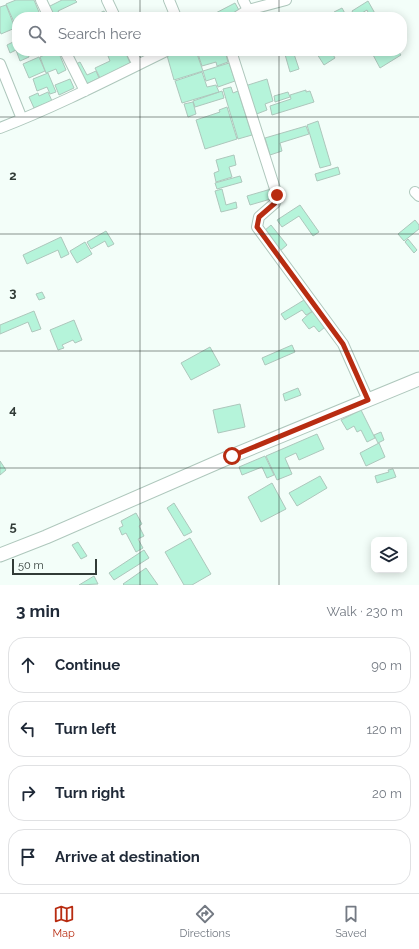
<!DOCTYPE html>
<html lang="en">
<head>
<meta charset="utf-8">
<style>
  body { margin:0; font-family:Raleway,sans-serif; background:#f6f6f7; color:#1f2937 }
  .controls { position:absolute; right:12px; bottom:12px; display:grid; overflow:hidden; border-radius:8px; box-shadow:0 2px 10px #0003 }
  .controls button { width:36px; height:36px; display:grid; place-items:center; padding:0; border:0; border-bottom:1px solid #e0e1e3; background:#fff; color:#1f2937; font:20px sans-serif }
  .scale { position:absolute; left:12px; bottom:10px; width:85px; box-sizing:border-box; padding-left:4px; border:2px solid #313b37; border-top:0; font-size:11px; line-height:14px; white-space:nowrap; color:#313b37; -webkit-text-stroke:3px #f3fef9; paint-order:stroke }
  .stop { position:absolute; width:12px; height:12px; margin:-9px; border:3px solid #b82c11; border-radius:50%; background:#fff }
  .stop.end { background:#b82c11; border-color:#fff; box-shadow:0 1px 4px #0008 }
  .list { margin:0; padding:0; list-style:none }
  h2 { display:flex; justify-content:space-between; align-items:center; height:52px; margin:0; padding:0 16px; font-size:17px }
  h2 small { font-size:13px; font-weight:400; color:#747a83 }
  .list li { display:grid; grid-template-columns:26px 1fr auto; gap:12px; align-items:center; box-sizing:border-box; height:56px; margin:0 8px 8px; padding:0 8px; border:1px solid #e0e1e3; border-radius:16px }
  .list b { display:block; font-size:15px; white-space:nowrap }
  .list em { font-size:13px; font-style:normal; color:#747a83 }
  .icon { flex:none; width:22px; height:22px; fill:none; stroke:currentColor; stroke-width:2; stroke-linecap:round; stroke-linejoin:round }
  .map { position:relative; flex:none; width:419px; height:585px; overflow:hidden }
  .search { position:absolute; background:#fff; box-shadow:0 2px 10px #0003; left:12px; right:12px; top:12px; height:44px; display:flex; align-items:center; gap:10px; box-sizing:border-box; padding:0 14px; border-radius:16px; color:#747a83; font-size:15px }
  .sheet { height:308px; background:#fff }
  nav { display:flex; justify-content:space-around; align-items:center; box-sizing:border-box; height:56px; border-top:1px solid #e0e1e3; background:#fff; font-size:11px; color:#747a83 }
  nav a { display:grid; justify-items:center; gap:2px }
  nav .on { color:#b82c11 }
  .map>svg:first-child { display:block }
  .building { fill:#b5f4da; stroke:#adc7bc }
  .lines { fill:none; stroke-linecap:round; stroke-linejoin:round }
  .minor-casing { stroke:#aec7bc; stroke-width:12 }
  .tertiary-casing { stroke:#aec7bc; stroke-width:15 }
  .minor { stroke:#fff; stroke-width:10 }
  .tertiary { stroke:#fff; stroke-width:13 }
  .route { stroke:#b82c11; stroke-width:5 }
  .grid { fill:none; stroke:#313b37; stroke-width:1; stroke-opacity:0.55 }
  .grid-label { font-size:13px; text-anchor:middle; font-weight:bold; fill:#313b37; stroke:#f3fef9; stroke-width:3; stroke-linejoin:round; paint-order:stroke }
</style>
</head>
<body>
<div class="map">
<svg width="419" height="585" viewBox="0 0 419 585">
  <rect width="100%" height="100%" fill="#f3fef9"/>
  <!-- building -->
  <path class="building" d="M16,0h18l7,17h-24v12l-11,-25z
    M62,0h13l2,2 -19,9 3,6h-10l-5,-9z
    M368,1l9,16h-7l-3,-7 -12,7 -3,-6z
    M235,3l5,9 -10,5h-22z
    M6,5l9,23 -14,6 -1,-3v-24z
    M342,8l5,9h-11l1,-1 -3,-4z
    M104,11l3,6h-16z
    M17,40v11h10l2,6 -9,4 -4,-11 -6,3 -3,-8z
    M53,51h5l8,19 -8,4 -2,-5 -10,4 -6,-16z
    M117,51h8l5,12 -30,15 -5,-10 15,-7 -2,-5z
    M170,51h26l7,20 -29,9 -8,-28z
    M197,51h28l3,11 -11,4 -1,-4 -14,4z
    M284,51h9l6,18 -9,3z
    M322,51h6l1,1 2,-1 4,7 -11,7 -7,-11z
    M375,51h23l3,4 -21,13 -8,-15z
    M39,57l6,14 -16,7 -6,-14z
    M80,62l7,13 9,-4 3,7 -15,7 -10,-20z
    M229,63l6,18 -17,6 -3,-9 -9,3 -3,-10z
    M202,72l5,15 9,-2 3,7 -37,11 -7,-22z
    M48,73l8,19 -6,2 -3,-7 -10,4 -4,-12z
    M70,79l4,9 -15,7 -4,-10z
    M267,79l6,22 -8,3 2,6 -13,5 -9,-29z
    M231,87l2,6 5,-2 14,44 -14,4 -15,-50z
    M306,90v2l4,-1 4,11 -42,13 -2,-9 21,-7 -1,-4z
    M222,91l2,7 -29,9 -2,-6z
    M48,92l4,9 -18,7 -5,-11 9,-4 1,3z
    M288,92l2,5 -15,5 -1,-6z
    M193,102l3,12 -8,3 -4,-13z
    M227,107l10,32 -32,10 -9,-29 24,-8 -1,-2z
    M318,121l13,44 -11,3 -13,-43z
    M306,126l3,8 -29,9 2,8 -12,4 -5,-17z
    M234,155l2,10 -7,2 3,10 -16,5 -2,-9 5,-2 -3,-11z
    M338,167l2,7 -23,7 -2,-7z
    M240,176l2,6 -25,7 -2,-6z
    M222,189l4,16 10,-3 1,6 -16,4 -6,-21z
    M271,189l3,9 -24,7 -3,-9z
    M300,205l19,27 -6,4 -14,-20 -17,11 -5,-7z
    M415,220l4,5v4l-15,12 -6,-7z
    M271,225l16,20 -7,6 -16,-20z
    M106,231l8,13 -6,3 -3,-6 -14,8 -4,-7z
    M61,237l8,17 -8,4 -3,-8 -31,14 -4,-9z
    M408,239l9,11 -3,3 -9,-11z
    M85,242l7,12 -15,9 -7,-12z
    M42,292l3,6 -6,2 -3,-6z
    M304,300l8,12 -6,3 -4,-5 -17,10 -4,-6z
    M34,311l7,18 -9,3 -4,-10 -28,12v-9z
    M312,311l13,16 -6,5 -5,-6 -5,3 -7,-9z
    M74,320l8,20 -7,3 -2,-3 -11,5 2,3 -6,2 -8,-20z
    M292,345l3,7 -30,13 -3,-7z
    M210,347l10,18 -29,15 -10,-17z
    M298,388l3,7 -16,6 -2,-7z
    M240,404l5,23 -27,6 -5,-23z
    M361,410l14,28 -8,4 -6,-12 -4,2 -3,-6 -7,4 -6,-10z
    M381,432l3,8 -6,3 -4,-8z
    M317,434l7,15 -25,11 -3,-7 -11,5 7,16 -15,6 -11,-24z
    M379,443l6,14 -19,9 -6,-13z
    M265,456l9,19 -7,3 -5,-11 -20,8 -3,-8z
    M0,461l6,9 -6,5z
    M393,469l3,8 -19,6 -2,-7 14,-4 -1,-2z
    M320,476l7,12 -30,18 -8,-13z
    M272,483l14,26 -25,13 -13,-25z
    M174,503l18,29 -8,4 -17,-28z
    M136,513l6,11 -3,2 5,10 -6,3 5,9 -7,4 -10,-19 -4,2 -3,-7 4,-2 -2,-5z
    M190,538l21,36 -19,11h-8l-19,-33z
    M78,542l9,14 -6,3 -9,-14z
    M144,550l5,8 -35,22 -5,-7z
    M146,568l12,17h-34l-1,-1z
    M94,576l4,8 -19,1z"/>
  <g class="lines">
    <defs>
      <path id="minor" d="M41,0l8,17
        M107,0l8,17
        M169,0l7,17
        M243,0l5,10
        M237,17l11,-7 38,-10
        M65,51l20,40
        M131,51l7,14
        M231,51l46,144 -2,8 -16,14 -2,10 86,117 25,56
        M0,64l22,55
        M0,128c57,-22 111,-50 166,-77
        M415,192l4,4"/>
      <path id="tertiary" d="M0,555l46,-18 186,-81 187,-77"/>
    </defs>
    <!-- minor casing -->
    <use href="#minor" class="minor-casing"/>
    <!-- tertiary casing -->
    <use href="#tertiary" class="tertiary-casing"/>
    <!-- minor -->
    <use href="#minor" class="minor"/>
    <!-- tertiary -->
    <use href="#tertiary" class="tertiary"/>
  </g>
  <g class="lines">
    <!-- route -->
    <path class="route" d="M232,456l136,-56 -25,-56 -86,-117 2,-10 16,-14 2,-8"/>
  </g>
  <!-- grid -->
  <path class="grid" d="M140,0v17M279,0v17M140,51v534M279,51v534M0,117h419M0,234h419M0,351h419M0,468h419"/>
  <g class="grid-label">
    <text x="13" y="180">2</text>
    <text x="13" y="297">3</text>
    <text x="13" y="414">4</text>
    <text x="13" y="531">5</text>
  </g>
</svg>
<div class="controls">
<button><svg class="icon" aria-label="layers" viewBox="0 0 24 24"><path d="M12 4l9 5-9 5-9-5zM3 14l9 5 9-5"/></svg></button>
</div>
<div class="scale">50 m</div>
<div class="stop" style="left:232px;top:456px"></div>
<div class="stop end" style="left:277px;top:195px"></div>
<div class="search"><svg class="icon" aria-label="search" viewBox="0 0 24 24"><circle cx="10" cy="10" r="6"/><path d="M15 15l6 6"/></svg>Search here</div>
</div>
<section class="sheet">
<h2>3 min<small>Walk · 230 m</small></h2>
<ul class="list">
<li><svg class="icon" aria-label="ahead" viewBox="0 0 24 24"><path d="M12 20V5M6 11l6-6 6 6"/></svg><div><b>Continue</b></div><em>90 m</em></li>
<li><svg class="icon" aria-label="left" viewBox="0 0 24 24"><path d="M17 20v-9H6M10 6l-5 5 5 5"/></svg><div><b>Turn left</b></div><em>120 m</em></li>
<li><svg class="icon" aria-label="right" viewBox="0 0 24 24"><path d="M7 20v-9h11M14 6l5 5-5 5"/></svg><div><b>Turn right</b></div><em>20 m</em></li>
<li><svg class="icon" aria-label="arrive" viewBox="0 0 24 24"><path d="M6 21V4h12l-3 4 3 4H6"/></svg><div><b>Arrive at destination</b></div></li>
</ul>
</section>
<nav>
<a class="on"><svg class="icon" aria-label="map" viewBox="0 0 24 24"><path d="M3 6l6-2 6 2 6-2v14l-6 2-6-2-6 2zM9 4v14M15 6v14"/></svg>Map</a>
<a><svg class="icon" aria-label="directions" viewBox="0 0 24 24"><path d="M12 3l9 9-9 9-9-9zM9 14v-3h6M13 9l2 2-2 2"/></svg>Directions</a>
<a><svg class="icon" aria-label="saved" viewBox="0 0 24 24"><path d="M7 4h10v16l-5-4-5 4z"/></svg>Saved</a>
</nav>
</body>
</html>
